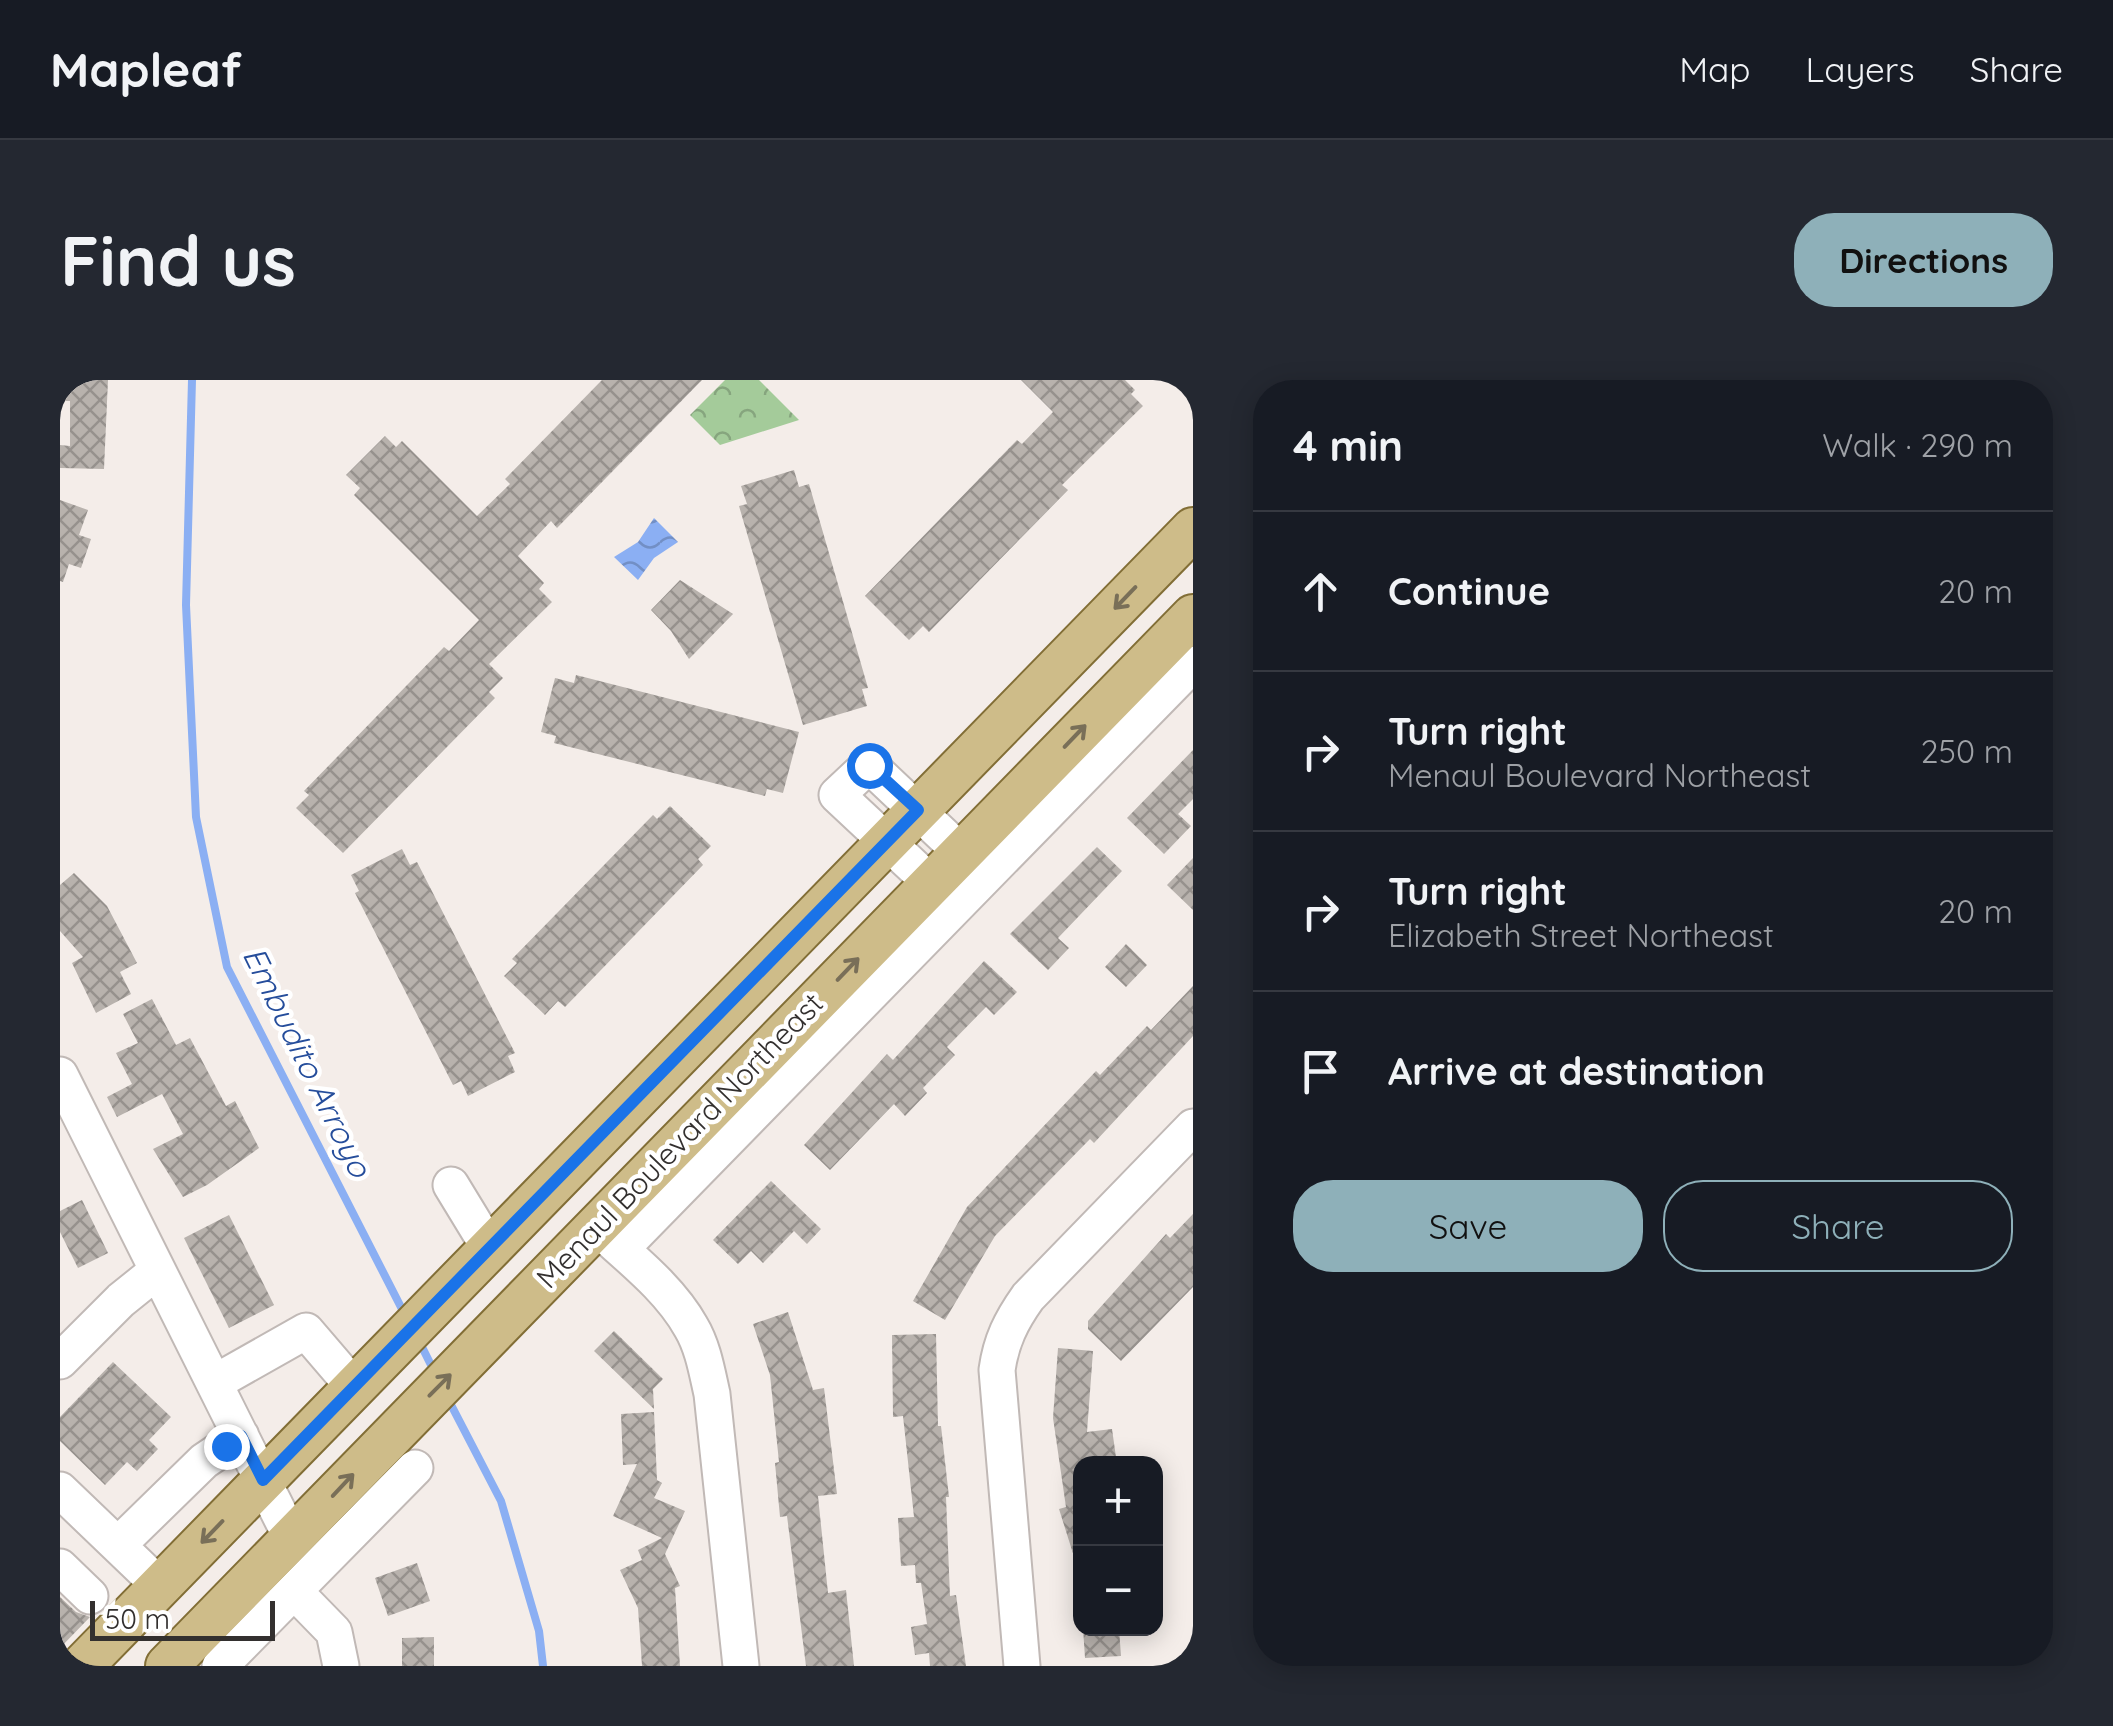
<!DOCTYPE html>
<html lang="en">
<head>
<meta charset="utf-8">
<style>
  body { margin:0; font-family:Quicksand,sans-serif; background:#242831; color:#f1f3f6 }
  .controls { position:absolute; right:30px; bottom:30px; display:grid; overflow:hidden; border-radius:20px; box-shadow:0 5px 25px #0003 }
  .controls button { width:90px; height:90px; display:grid; place-items:center; padding:0; border:0; border-bottom:2px solid #363941; background:#171b24; color:#f1f3f6; font:50px sans-serif }
  .scale { position:absolute; left:30px; bottom:25px; width:185px; box-sizing:border-box; padding-left:10px; border:5px solid #33302f; border-top:0; font-size:28px; line-height:35px; white-space:nowrap; color:#33302f; -webkit-text-stroke:8px #fff; paint-order:stroke }
  .stop { position:absolute; width:30px; height:30px; margin:-22px; border:8px solid #1a73e8; border-radius:50%; background:#fff }
  .stop.end { background:#1a73e8; border-color:#fff; box-shadow:0 2px 10px #0008 }
  .list { margin:0; padding:0; list-style:none }
  h2 { display:flex; justify-content:space-between; align-items:center; height:130px; margin:0; padding:0 40px; font-size:42px }
  h2 small { font-size:32px; font-weight:400; color:#9ea1a6 }
  .list li { display:grid; grid-template-columns:65px 1fr auto; gap:30px; align-items:center; box-sizing:border-box; height:160px; padding:0 40px; border-top:2px solid #363941 }
  .list b { display:block; font-size:38px; white-space:nowrap }
  .list p { margin:0; font-size:32px; white-space:nowrap; color:#9ea1a6 }
  .list em { font-size:32px; font-style:normal; color:#9ea1a6 }
  .actions { display:flex; gap:20px; padding:30px 40px }
  .actions a { flex:1; padding:22px 0; border:2px solid #8eb0b9; border-radius:40px; text-align:center; font-size:35px; color:#8eb0b9 }
  .actions .main { background:#8eb0b9; color:#111 }
  .icon { flex:none; width:55px; height:55px; fill:none; stroke:currentColor; stroke-width:2; stroke-linecap:round; stroke-linejoin:round }
  .map { position:relative; flex:none; width:1133px; height:1286px; overflow:hidden; border-radius:40px }
  header { display:flex; align-items:center; gap:60px; box-sizing:border-box; height:140px; padding:0 50px; background:#171b24; border-bottom:2px solid #363941 }
  header strong { font-size:48px }
  nav { display:flex; gap:55px; margin-inline-start:auto; font-size:35px }
  .intro { display:flex; align-items:center; justify-content:space-between; box-sizing:border-box; height:240px; padding:0 60px }
  h1 { margin:0; font-size:70px }
  .button { padding:25px 45px; border-radius:40px; background:#8eb0b9; color:#111; font-size:35px; font-weight:700 }
  main { display:flex; gap:60px; padding:0 60px }
  aside { flex:1; background:#171b24; border-radius:40px; box-shadow:0 5px 25px #0003 }
  .map>svg:first-child { display:block }
  .park { fill:url(#park-crowns) }
  .water { fill:url(#water-waves) }
  .lines { fill:none; stroke-linecap:round; stroke-linejoin:round }
  .stream { stroke:#8baff3; stroke-width:8 }
  .building { fill:url(#building-cross-hatch) }
  .minor-casing { stroke:#c1b9b6; stroke-width:39 }
  .major-casing { stroke:#826e36; stroke-width:46 }
  .minor { stroke:#fff; stroke-width:35 }
  .major { stroke:#cebc89; stroke-width:42 }
  .oneway { stroke:#796f58 }
  .route { stroke:#1a73e8; stroke-width:12 }
  .labels { text-anchor:middle; stroke-width:9; stroke-linejoin:round; paint-order:stroke }
  .street-label { font-size:30px; fill:#33302f; stroke:#fff }
  .water-label { font-size:32px; font-style:italic; fill:#254d9b; stroke:#fff }
</style>
</head>
<body>
<header>
<strong>Mapleaf</strong>
<nav><a>Map</a><a>Layers</a><a>Share</a></nav>
</header>
<div class="intro"><h1>Find us</h1><a class="button">Directions</a></div>
<main>
<div class="map">
<svg width="1133" height="1286" viewBox="0 0 1133 1286">
  <defs>
    <pattern id="park-crowns" width="20" height="18" patternUnits="userSpaceOnUse" patternTransform="scale(2.5)"><rect width="20" height="18" fill="#a4cb9a"/><path d="M2 6a3 3 0 1 1 6 0M12 15a3 3 0 1 1 6 0" fill="none" stroke="#86a57e"/></pattern>
    <pattern id="water-waves" width="16" height="10" patternUnits="userSpaceOnUse" patternTransform="scale(2.5)"><rect width="16" height="10" fill="#8baff3"/><path d="M0 5q4-4 8 0t8 0" fill="none" stroke="#728fc5"/></pattern>
    <pattern id="building-cross-hatch" width="8" height="8" patternUnits="userSpaceOnUse" patternTransform="scale(2.5)"><rect width="8" height="8" fill="#b8b2ad"/><path d="M0 0l8 8M0 8l8-8" fill="none" stroke="#96918d"/></pattern>
  </defs>
  <rect width="100%" height="100%" fill="#f4ede9"/>
  <!-- park -->
  <path class="park" d="M665,0h34l40,40 -79,25 -30,-30z"/>
  <!-- water -->
  <path class="water" d="M594,138l24,24 -24,16 -16,22 -24,-23 24,-15z"/>
  <g class="lines">
    <!-- stream -->
    <path class="stream" d="M132,0l-6,225 10,212 31,150 178,348
      M359,961l16,32
      M388,1019l53,102 38,130 4,35"/>
  </g>
  <!-- building -->
  <path class="building" d="M0,0h48l-4,89 -44,-1v-23l10,1v-45h-10z
    M542,0h100l-145,148 -6,-7 -33,35 26,27 -5,6 13,13 -63,62 14,14 -14,14 6,6 -152,155 -47,-45 13,-13 -5,-4 140,-144 5,4 30,-31 -125,-125 6,-7 -14,-13 39,-39 11,11 6,-6 75,75 33,-32 -5,-5z
    M961,0h104l10,10 -4,4 12,12 -81,79 6,5 -139,142 -6,-6 -14,14 -44,-44 152,-156 5,4 31,-32z
    M734,90l5,17 10,-3 59,204 -6,1 5,17 -64,19 -64,-219 8,-2 -6,-18z
    M0,120l28,10 -9,25 12,4 -10,29 -12,-4 -6,18 -3,-1z
    M620,200l53,34 -44,45 -18,-28 -20,-21z
    M516,295l223,57 -16,61 -16,-4 -2,7 -211,-53 2,-7 -15,-4 14,-54 19,5z
    M1133,370v49l-15,15 13,12 -27,28 -37,-36z
    M610,426l41,40 -13,13 5,6 -138,142 -7,-6 -13,14 -41,-39 13,-13 -5,-4 141,-144 4,4z
    M1037,467l25,24 -64,67 11,10 -21,22 -38,-36z
    M342,469l8,16 7,-3 98,191 -7,3 7,16 -47,24 -7,-15 -8,4 -98,-192 4,-2 -8,-16z
    M1133,478v52l-26,-25z
    M14,493l33,33 30,57 -17,9 11,22 -35,19 -24,-50 11,-6 -23,-26v-46z
    M1066,564l21,21 -21,22 -21,-20z
    M924,581l33,31 -23,23 -8,-8 -39,40 8,8 -32,33 4,5 -22,23 -11,-12 -64,66 -26,-25 83,-91 6,6z
    M1133,606v50l-99,107 -4,-4 -95,97 -50,84 -32,-19 54,-94 129,-136 4,4 47,-49 4,4z
    M92,619l24,46 14,-7 36,68 9,-5 24,47 -52,37 -24,12 -30,-48 30,-15 -21,-40 -45,23 -10,-20 25,-13 -16,-31 22,-10 -15,-29z
    M711,801l50,48 -14,15 -13,-13 -31,32 -12,-12 -13,13 -25,-24z
    M22,820l26,53 -30,15 -18,-36v-21z
    M1133,834v73l-72,74 -33,-32v-8l78,-87 4,4z
    M169,835l45,90 -45,23 -45,-90z
    M728,932l25,78 11,-2 13,106 -19,2 10,97 18,-3 8,76h-48l-19,-150 -7,1 -5,-54 4,-1 -9,-87 -17,-51z
    M554,951l49,48 -10,10 1,20 -60,-58z
    M876,954l2,92h3l8,71h-3l4,99 6,-1 10,71h-36l-1,-13 -14,2 -4,-28 16,-3 -6,-41h-5l-1,-18 -14,1 -3,-48 16,-1 -11,-101 -10,1 -1,-82z
    M998,968l35,3 -6,81 25,-3 5,35h-37v99h-4l-17,-54 7,-2 -13,-89z
    M53,982l58,55 -22,23 9,9 -21,22 -10,-9 -22,23 -45,-44v-24z
    M594,1032l3,68 5,3 -8,15 31,13 -20,43 15,32 -5,2 5,78h-38l-4,-58 -18,-38 22,-10 -4,-10 24,-12 -49,-22 24,-52 -14,1 -2,-51z
    M357,1183l13,38 -42,15 -13,-38z
    M0,1217l16,15 14,5 -30,31z
    M1023,1248h36l2,28 -36,2z
    M374,1257v29h-32v-28z"/>
  <g class="lines">
    <defs>
      <path id="minor" d="M871,503l-94,-88 32,-30 92,87
        M0,695l232,464
        M391,805l39,64
        M545,855c30,27 66,56 86,92 12,20 16,45 21,67l29,272
        M561,869l572,-585
        M0,981l61,-61 36,-29
        M154,1003l92,-52 48,56
        M0,1110l100,96
        M58,1165l86,-84 37,-25
        M0,1187l30,29
        M235,1212l39,40 7,34
        M160,1286l195,-198
        M962,1286l-25,-296c4,-29 14,-49 31,-73l165,-170"/>
      <path id="major" d="M22,1286l1111,-1137
        M107,1286l1026,-1050"/>
    </defs>
    <!-- minor casing -->
    <use href="#minor" class="minor-casing"/>
    <!-- major casing -->
    <use href="#major" class="major-casing"/>
    <!-- minor -->
    <use href="#minor" class="minor"/>
    <!-- major -->
    <use href="#major" class="major"/>
  </g>
  <!-- one-way arrows -->
  <defs><path id="oneway-shaft" d="M-6 0H5M1.5-3L5.5 0L1.5 3" fill="none" stroke-width="1.6" stroke-linecap="round" stroke-linejoin="round" transform="scale(2.5)"/></defs>
  <g class="oneway">
    <use href="#oneway-shaft" transform="translate(1065 218) rotate(134)"/>
    <use href="#oneway-shaft" transform="translate(1015 356) rotate(-46)"/>
    <use href="#oneway-shaft" transform="translate(788 589) rotate(-46)"/>
    <use href="#oneway-shaft" transform="translate(380 1005) rotate(-45)"/>
    <use href="#oneway-shaft" transform="translate(283 1105) rotate(-47)"/>
    <use href="#oneway-shaft" transform="translate(152 1152) rotate(134)"/>
  </g>
  <g class="lines">
    <!-- route -->
    <path class="route" d="M166,1066l15,-10 22,44 655,-670 -49,-45"/>
  </g>
  <g class="labels">
    <!-- street labels -->
    <g class="street-label">
      <text transform="translate(620 761) rotate(-46)" y="10">Menaul Boulevard Northeast</text>
    </g>
    <!-- water labels -->
    <g class="water-label">
      <text transform="translate(247 682) rotate(64)" y="11">Embudito Arroyo</text>
    </g>
  </g>
</svg>
<div class="controls">
<button>+</button>
<button>−</button>
</div>
<div class="scale">50 m</div>
<div class="stop" style="left:809px;top:385px"></div>
<div class="stop end" style="left:166px;top:1066px"></div>
</div>
<aside>
<h2>4 min<small>Walk · 290 m</small></h2>
<ul class="list">
<li><svg class="icon" aria-label="ahead" viewBox="0 0 24 24"><path d="M12 20V5M6 11l6-6 6 6"/></svg><div><b>Continue</b></div><em>20 m</em></li>
<li><svg class="icon" aria-label="right" viewBox="0 0 24 24"><path d="M7 20v-9h11M14 6l5 5-5 5"/></svg><div><b>Turn right</b><p>Menaul Boulevard Northeast</p></div><em>250 m</em></li>
<li><svg class="icon" aria-label="right" viewBox="0 0 24 24"><path d="M7 20v-9h11M14 6l5 5-5 5"/></svg><div><b>Turn right</b><p>Elizabeth Street Northeast</p></div><em>20 m</em></li>
<li><svg class="icon" aria-label="arrive" viewBox="0 0 24 24"><path d="M6 21V4h12l-3 4 3 4H6"/></svg><div><b>Arrive at destination</b></div></li>
</ul>
<div class="actions"><a class="main">Save</a><a>Share</a></div>
</aside>
</main>
</body>
</html>
